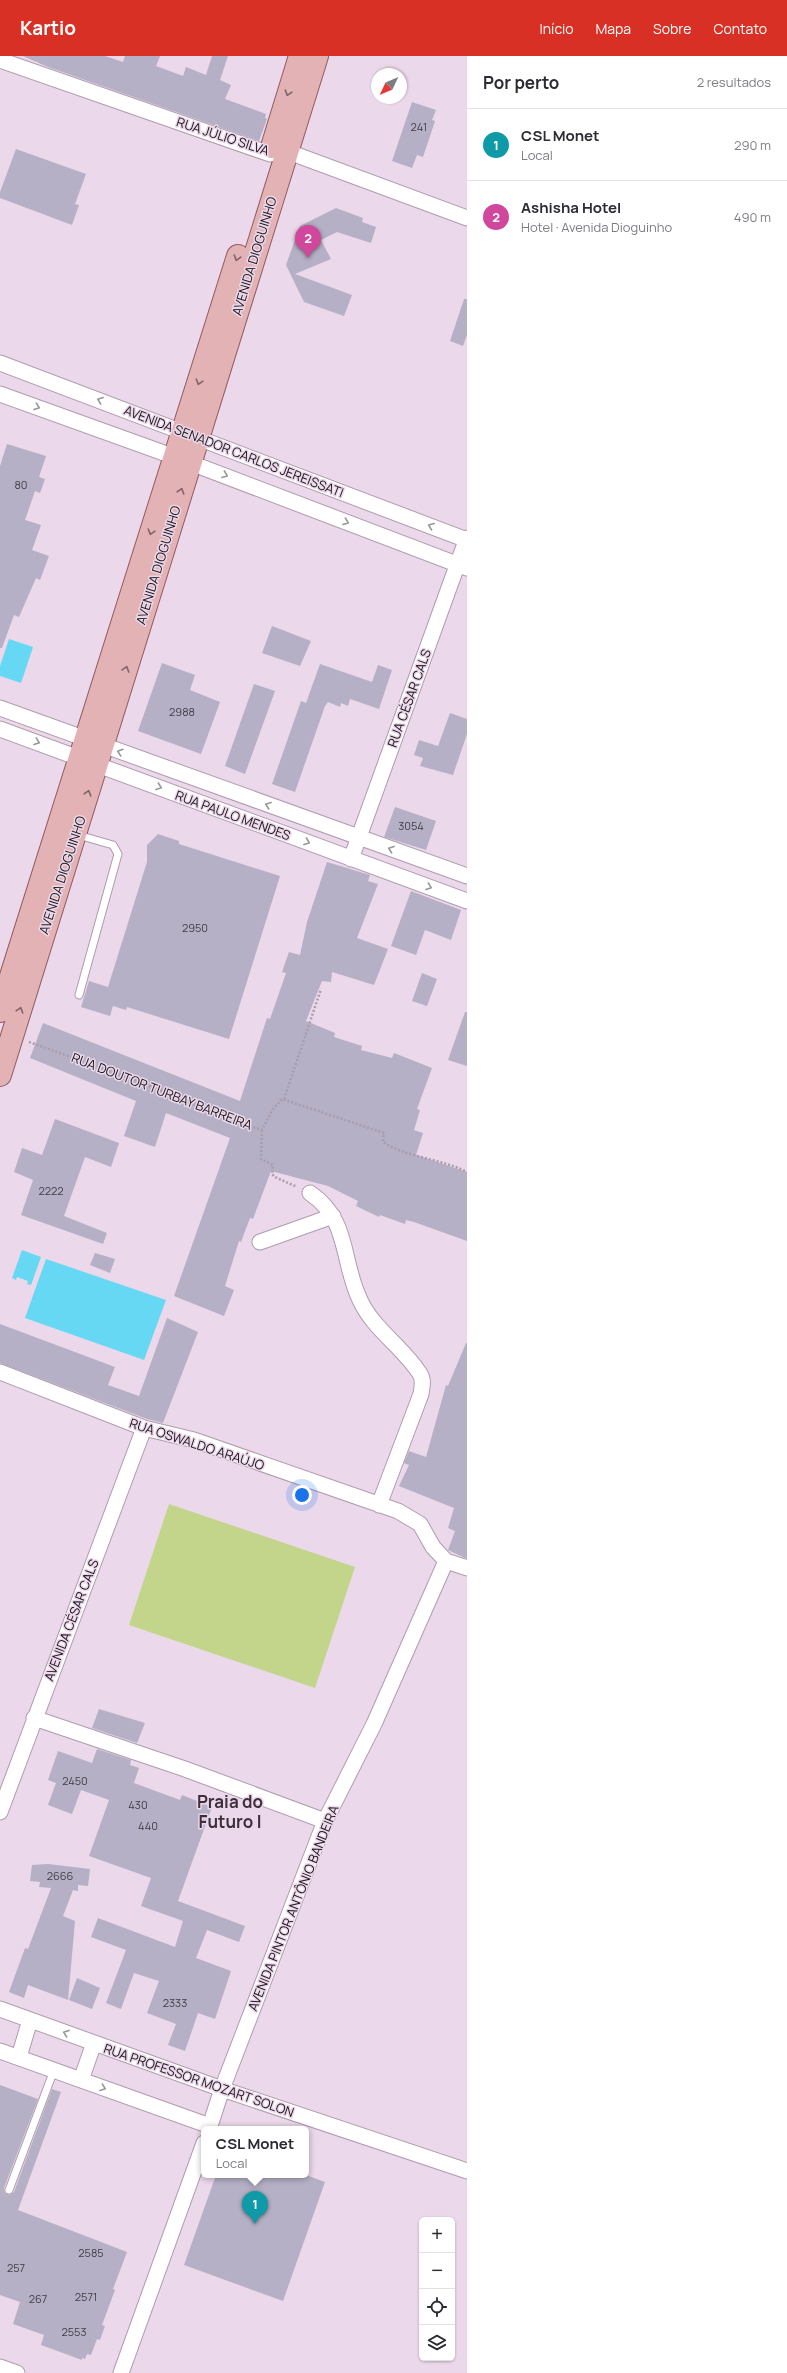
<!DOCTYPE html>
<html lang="pt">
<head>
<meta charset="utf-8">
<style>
  body { margin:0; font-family:Manrope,sans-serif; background:#f2f2f3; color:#2b2b33 }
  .controls { position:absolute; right:12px; bottom:12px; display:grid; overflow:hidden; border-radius:6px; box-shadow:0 1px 3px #0004 }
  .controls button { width:36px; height:36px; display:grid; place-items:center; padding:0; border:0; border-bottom:1px solid #e1e1e2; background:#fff; color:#2b2b33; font:20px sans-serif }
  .compass { position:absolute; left:371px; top:12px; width:36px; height:36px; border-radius:50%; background:#fff; box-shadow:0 1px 3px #0004; rotate:226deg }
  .you { position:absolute; left:302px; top:1439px; width:14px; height:14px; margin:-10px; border:3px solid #fff; border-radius:50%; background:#1a73e8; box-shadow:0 0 0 6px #1a73e833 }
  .badge { display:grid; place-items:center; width:26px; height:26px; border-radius:50%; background:#d93025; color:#fff; font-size:13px; font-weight:700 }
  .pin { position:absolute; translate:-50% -33px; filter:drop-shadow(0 1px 2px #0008) }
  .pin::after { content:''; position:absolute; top:21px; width:14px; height:12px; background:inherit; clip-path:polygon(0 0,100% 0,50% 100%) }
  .popup { position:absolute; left:201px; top:2070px; width:108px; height:52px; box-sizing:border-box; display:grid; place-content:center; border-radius:6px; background:#fff; filter:drop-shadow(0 1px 3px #0005); font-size:13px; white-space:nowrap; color:#7c7c81 }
  .popup b { font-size:15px; color:#2b2b33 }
  .popup::after { content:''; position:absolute; left:50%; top:100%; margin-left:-8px; border:8px solid transparent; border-top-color:#fff }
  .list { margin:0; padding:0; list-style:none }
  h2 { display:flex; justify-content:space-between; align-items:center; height:52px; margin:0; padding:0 16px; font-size:17px }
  h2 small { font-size:13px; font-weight:400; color:#7c7c81 }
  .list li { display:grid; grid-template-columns:26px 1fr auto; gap:12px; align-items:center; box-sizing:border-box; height:72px; padding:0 16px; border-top:1px solid #e1e1e2 }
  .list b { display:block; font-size:15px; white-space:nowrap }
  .list p { margin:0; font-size:13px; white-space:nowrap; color:#7c7c81 }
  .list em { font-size:13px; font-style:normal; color:#7c7c81 }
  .icon { flex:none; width:22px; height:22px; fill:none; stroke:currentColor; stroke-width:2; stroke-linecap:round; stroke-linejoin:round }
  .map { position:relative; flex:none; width:467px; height:2317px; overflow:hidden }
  header { display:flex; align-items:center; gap:24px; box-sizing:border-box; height:56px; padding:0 20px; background:#d93025; color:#fff }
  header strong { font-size:19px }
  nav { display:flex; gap:22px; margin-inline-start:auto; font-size:14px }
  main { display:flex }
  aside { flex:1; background:#fff }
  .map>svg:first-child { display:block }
  .green { fill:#c2d58a }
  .water { fill:#66d8f3 }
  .building { fill:#b5b0c6 }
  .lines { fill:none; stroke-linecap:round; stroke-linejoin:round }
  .lane-casing { stroke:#af9cad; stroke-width:9 }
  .street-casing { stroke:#af9cad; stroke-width:17 }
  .primary-casing { stroke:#925a60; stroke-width:24 }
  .path { stroke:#ab9cab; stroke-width:2.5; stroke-dasharray:2 2; stroke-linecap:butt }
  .lane { stroke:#fff; stroke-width:7 }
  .street { stroke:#fff; stroke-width:15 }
  .primary { stroke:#e3b2b5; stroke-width:22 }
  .oneway { stroke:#806468 }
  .oneway2 { stroke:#999699 }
  .labels { text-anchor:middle; stroke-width:3; stroke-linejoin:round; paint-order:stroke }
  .number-label { font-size:11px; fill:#423c46 }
  .street-label { font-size:13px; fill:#1c161c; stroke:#ebd8ea }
  .district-label { font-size:17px; font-weight:bold; fill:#3e2f3d; stroke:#ebd8ea }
</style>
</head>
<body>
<header>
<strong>Kartio</strong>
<nav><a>Início</a><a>Mapa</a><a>Sobre</a><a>Contato</a></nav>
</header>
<main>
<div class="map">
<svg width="467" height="2317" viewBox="0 0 467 2317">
  <rect width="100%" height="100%" fill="#ebd8ea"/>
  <!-- green -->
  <path class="green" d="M169,1448l186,63 -40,121 -186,-63z"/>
  <!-- water -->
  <path class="water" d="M9,583l24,8 -12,36 -21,-7v-10z
    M22,1194l19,7 -10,28 -4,-1 1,-3 -11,-4 -1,3 -4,-2z
    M46,1203l120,41 -22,60 -119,-42z"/>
  <!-- building -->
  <path class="building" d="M23,0h82l18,6 2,-6h35l-4,10 27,10 3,-9 20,8 6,-19h16l-8,24 11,5 -6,14 41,15 -1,4 2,1 -8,22 -211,-74z
    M412,46l24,8 -4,10 3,1 -12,36 -6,-2 -5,13 -20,-7z
    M16,93l70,25 -11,30 4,1 -7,20 -72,-27v-6z
    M336,152l27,10 -1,4 14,5 -5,16 -34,-11 -16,8 10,19 -36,15 57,21 -8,21 -40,-14 -18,-37 14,-39z
    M464,243h3v36l-4,11 -13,-5z
    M7,388l39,12 -7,21 6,2 -5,14 -5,-2 -10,29 16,5 -9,25 17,6 -9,24 -4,-2 -17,39 -5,-2 -12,33h-2v-182z
    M272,570l39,15 -11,25 -38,-13z
    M162,607l33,12 -5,15 30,12 -19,52 -63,-23z
    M320,608l52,18 6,-17 14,5 -13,39 -29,-10 -2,7 -7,-3 -1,4 -12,-5 -3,4 -30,86 -23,-8 29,-83 5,2z
    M254,628l21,7 -30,83 -20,-8z
    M450,657l17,6v15l-14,41 -33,-9 3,-8 -9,-3 5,-15 19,6z
    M395,751l41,14 -10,29 -42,-13z
    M158,778l21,7v3l101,32 -51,163 -102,-32 -1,3 -13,-4 -3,10 -29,-9 8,-26 19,6 39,-125v-17z
    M327,806l43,13 -2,6 10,3 -21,54 31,11 -14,36 -42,-13 -1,10 -9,-1 -16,40 29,12 -1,4 28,9 -1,4 31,8 2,-5 38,15 -15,41 3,1 -6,20 9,3 -7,22 51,17v69l-53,-19 -8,-2 -1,4 -25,-9 -1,2 -23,-11 2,-5 -30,-15 -57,-15 -18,48 -3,-1 -9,24 -2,-1 -14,45 9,4 -10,26 -50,-20 56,-158 -64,-25 -11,34 -31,-11 12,-35 -106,-43 13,-35 197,78 27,-83 3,1 16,-46 -4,-1 7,-20 11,3 7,-33z
    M411,835l50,19 -10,30 -26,-10 -9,25 -25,-9z
    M422,917l15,6 -10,27 -15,-5z
    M465,956h2v54l-19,-6z
    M55,1063l64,24 -8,24 -26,-10 -21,59 43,17 -4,11 -82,-29 12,-35 -19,-8 8,-24 20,7z
    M95,1197l20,6 -5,14 -20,-8z
    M167,1262l31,14 -35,91 -16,-4 -147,-56v-39l115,43 -7,18 31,11z
    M466,1287h1v216l-19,-9 7,-19 -7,-3 6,-20 -55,-22 10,-21 -5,-2 5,-12 17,6 20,-72 2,1z
    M99,1653l46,14 -8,20 -45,-15z
    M97,1693l34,11 -1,5 9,3 -5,15 46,17 2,-5 30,12 -34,94 67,25 -6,16 -32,-12 -11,28 35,13 -16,48 -17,-6 -13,38 -17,-6 8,-21 -29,-11 12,-32 -25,-8 -13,36 -15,-6 20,-53 -35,-13 7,-19 77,29 8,-26 -42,-15 10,-28 -62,-22 20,-56 -28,-10 -9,24 -24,-9 8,-22 -8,-3 10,-29 34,12z
    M48,1808l42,5 -2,17 -10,-1v6l-5,-1 -10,26 12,5 -7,79 -40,-15 -4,13 -15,-6 16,-44 3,1 23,-61 -12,-1 1,-5 -10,-1 2,-16z
    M77,1922l23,10 -8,21 -23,-9z
    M0,2029l38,14 -34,89 1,5 4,2 5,-3 38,-103 9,3 -43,118 109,42 -14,37 2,1 -13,35 3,1 -5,14 -3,-1 -6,16 -4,-1 -2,5 -3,-1v2l-41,-15 3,-10 -31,-11 7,-22 -20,-7z
    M216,2119h90l19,7 -42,119 -99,-36z"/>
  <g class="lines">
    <defs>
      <path id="lane" d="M78,779l35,10 5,9 -39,141
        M9,2134l45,-120"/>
      <path id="street" d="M0,4l270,94 16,-3 181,67
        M0,307l467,177
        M0,338l175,63 292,111
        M0,652l467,168
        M0,673l467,172
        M351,803l116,-321
        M310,1137c40,27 31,68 50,107 13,29 44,48 60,74 4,6 2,13 1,20l-42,111
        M260,1186l73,-26
        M0,1316l144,56 50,12 204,71 22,13 13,23 13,14 21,7
        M34,1662l151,51 140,52
        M0,1756l144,-384
        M0,1953l222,80 245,82
        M0,1995l210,75
        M19,2001l11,-37
        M81,2024l13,-37
        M209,2073l13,-40 103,-268 49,-97 72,-163
        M0,2311l17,6
        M121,2317l83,-230"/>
      <path id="primary" d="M272,91l28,-91
        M0,955l238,-755
        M0,1019l317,-1019"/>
    </defs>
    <!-- lane casing -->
    <use href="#lane" class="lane-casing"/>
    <!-- street casing -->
    <use href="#street" class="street-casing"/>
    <!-- primary casing -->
    <use href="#primary" class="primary-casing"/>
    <!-- path -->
    <path class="path" d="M29,986l112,40 85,36 36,12 11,-21 9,-10 102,34 -1,9c22,15 59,17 84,30
      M284,1043l37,-110
      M262,1074l-1,29 12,6 -1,9 3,3 22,10"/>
    <!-- lane -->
    <use href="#lane" class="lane"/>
    <!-- street -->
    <use href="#street" class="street"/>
    <!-- primary -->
    <use href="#primary" class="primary"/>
  </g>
  <!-- one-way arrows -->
  <defs><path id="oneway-chevron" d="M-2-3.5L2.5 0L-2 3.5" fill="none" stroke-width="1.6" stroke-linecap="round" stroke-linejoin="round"/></defs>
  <g class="oneway">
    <use href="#oneway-chevron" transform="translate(288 37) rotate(107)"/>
    <use href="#oneway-chevron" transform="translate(237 202) rotate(107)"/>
    <use href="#oneway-chevron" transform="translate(199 326) rotate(107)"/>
    <use href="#oneway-chevron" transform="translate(181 435) rotate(-73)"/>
    <use href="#oneway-chevron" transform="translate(151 476) rotate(107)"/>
    <use href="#oneway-chevron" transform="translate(126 613) rotate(-73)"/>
    <use href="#oneway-chevron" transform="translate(88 737) rotate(-73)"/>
    <use href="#oneway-chevron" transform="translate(20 954) rotate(-73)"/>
  </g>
  <g class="oneway2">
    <use href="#oneway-chevron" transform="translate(100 344) rotate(-160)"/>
    <use href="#oneway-chevron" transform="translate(37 351) rotate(20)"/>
    <use href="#oneway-chevron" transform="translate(225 419) rotate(21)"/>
    <use href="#oneway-chevron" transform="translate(346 466) rotate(21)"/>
    <use href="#oneway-chevron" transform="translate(431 470) rotate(-159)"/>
    <use href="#oneway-chevron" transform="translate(37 686) rotate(20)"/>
    <use href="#oneway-chevron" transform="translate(120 696) rotate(-161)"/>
    <use href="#oneway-chevron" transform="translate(159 731) rotate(20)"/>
    <use href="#oneway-chevron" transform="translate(268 749) rotate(-160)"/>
    <use href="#oneway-chevron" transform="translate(307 786) rotate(21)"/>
    <use href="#oneway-chevron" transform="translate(391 793) rotate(-160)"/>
    <use href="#oneway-chevron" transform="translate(429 831) rotate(20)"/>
    <use href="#oneway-chevron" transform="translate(66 1977) rotate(-160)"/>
    <use href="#oneway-chevron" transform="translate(103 2032) rotate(20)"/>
  </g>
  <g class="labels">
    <!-- number labels -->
    <g class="number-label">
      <text x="419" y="75">241</text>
      <text x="21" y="433">80</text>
      <text x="182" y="660">2988</text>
      <text x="411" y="774">3054</text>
      <text x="195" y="876">2950</text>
      <text x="51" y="1139">2222</text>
      <text x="75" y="1729">2450</text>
      <text x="138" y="1753">430</text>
      <text x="148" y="1774">440</text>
      <text x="60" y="1824">2666</text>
      <text x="175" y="1951">2333</text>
      <text x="91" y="2201">2585</text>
      <text x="16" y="2216">257</text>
      <text x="86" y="2245">2571</text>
      <text x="38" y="2247">267</text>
      <text x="74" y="2280">2553</text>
    </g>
    <!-- street labels -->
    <g class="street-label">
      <text transform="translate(223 80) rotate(18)" y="5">RUA JÚLIO SILVA</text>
      <text transform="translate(254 200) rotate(-73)" y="5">AVENIDA DIOGUINHO</text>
      <text transform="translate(234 395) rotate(21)" y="5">AVENIDA SENADOR CARLOS JEREISSATI</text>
      <text transform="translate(158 509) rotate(-73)" y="5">AVENIDA DIOGUINHO</text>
      <text transform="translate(409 642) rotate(-70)" y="5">RUA CÉSAR CALS</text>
      <text transform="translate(233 759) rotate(20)" y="5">RUA PAULO MENDES</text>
      <text transform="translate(62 819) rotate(-72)" y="5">AVENIDA DIOGUINHO</text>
      <text transform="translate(162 1035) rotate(21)" y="5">RUA DOUTOR TURBAY BARREIRA</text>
      <text transform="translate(197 1388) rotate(18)" y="5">RUA OSWALDO ARAÚJO</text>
      <text transform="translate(71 1564) rotate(-69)" y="5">AVENIDA CÉSAR CALS</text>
      <text transform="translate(293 1852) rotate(-68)" y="5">AVENIDA PINTOR ANTÔNIO BANDEIRA</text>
      <text transform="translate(199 2024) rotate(19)" y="5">RUA PROFESSOR MOZART SOLON</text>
    </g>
    <!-- district labels -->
    <g class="district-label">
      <text x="230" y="1752">Praia do<tspan x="230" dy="20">Futuro I</tspan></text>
    </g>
  </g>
</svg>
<div class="controls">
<button>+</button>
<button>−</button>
<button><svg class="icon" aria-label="locate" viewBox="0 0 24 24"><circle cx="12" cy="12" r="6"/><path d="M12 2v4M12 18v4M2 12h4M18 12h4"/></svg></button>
<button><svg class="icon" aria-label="layers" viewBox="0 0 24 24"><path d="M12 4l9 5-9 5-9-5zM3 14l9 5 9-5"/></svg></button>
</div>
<svg class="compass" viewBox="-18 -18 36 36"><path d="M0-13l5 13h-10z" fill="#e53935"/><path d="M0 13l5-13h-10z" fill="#7c7c81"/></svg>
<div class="you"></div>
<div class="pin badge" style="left:255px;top:2168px;background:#0f9aa8">1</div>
<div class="popup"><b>CSL Monet</b>Local</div>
<div class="pin badge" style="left:308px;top:202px;background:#d1479c">2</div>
</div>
<aside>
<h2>Por perto<small>2 resultados</small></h2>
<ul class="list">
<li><span class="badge" style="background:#0f9aa8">1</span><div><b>CSL Monet</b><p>Local</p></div><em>290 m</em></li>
<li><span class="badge" style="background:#d1479c">2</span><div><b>Ashisha Hotel</b><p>Hotel · Avenida Dioguinho</p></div><em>490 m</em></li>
</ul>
</aside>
</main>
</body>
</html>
